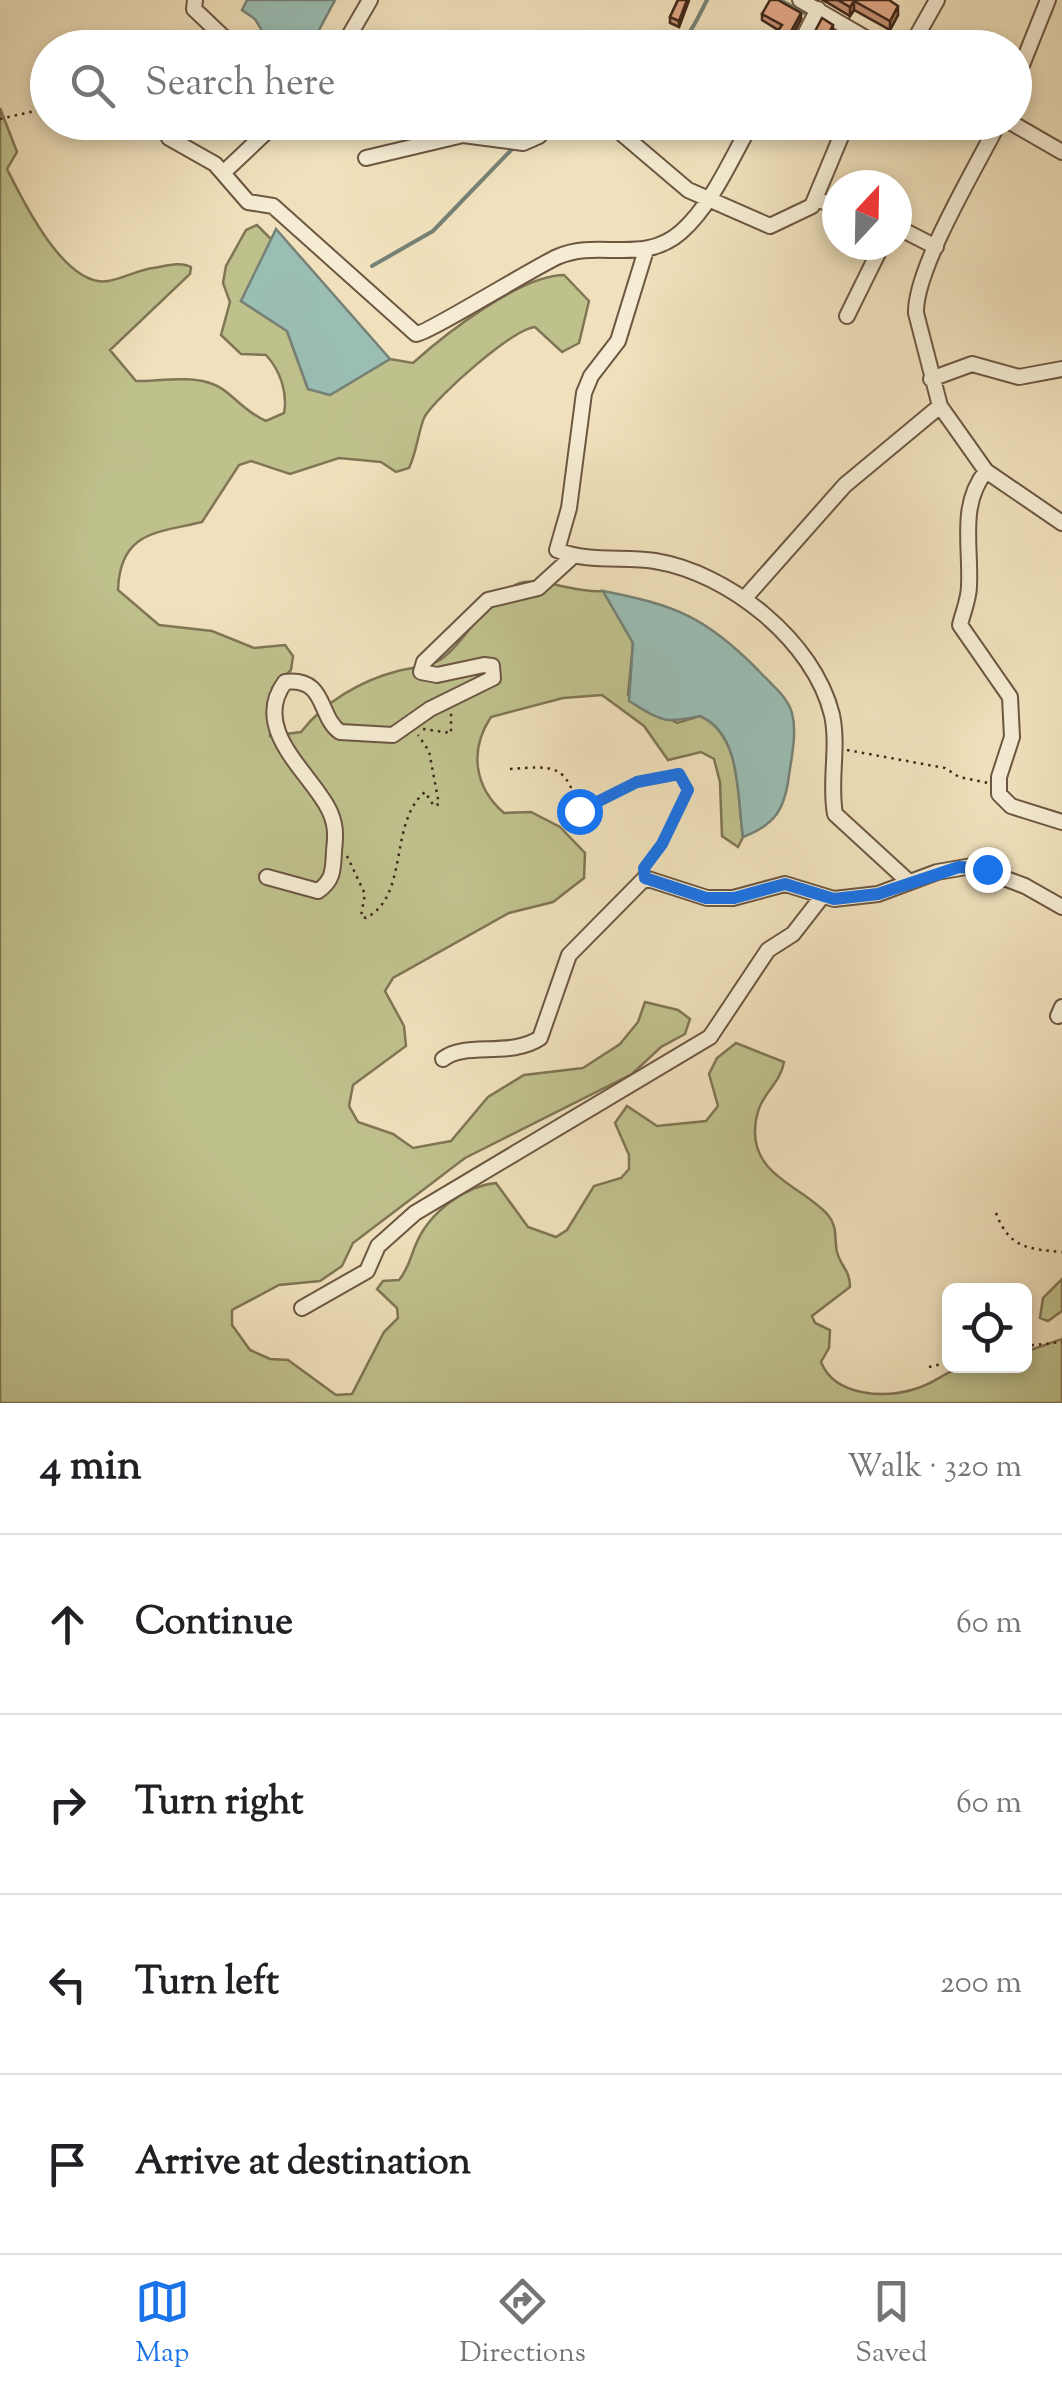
<!DOCTYPE html>
<html lang="en">
<head>
<meta charset="utf-8">
<style>
  body { margin:0; font-family:"Sorts Mill Goudy",serif; background:#f6f6f6; color:#202124 }
  .controls { position:absolute; right:30px; bottom:30px; display:grid; overflow:hidden; border-radius:15px; box-shadow:0 5px 15px #0003 }
  .controls button { width:90px; height:90px; display:grid; place-items:center; padding:0; border:0; border-bottom:2px solid #e0e0e0; background:#fff; color:#202124; font:50px sans-serif }
  .compass { position:absolute; left:822px; top:170px; width:90px; height:90px; border-radius:50%; background:#fff; box-shadow:0 5px 15px #0003; rotate:22deg }
  .stop { position:absolute; width:30px; height:30px; margin:-22px; border:8px solid #1a73e8; border-radius:50%; background:#fff }
  .stop.end { background:#1a73e8; border-color:#fff; box-shadow:0 2px 10px #0008 }
  .list { margin:0; padding:0; list-style:none }
  h2 { display:flex; justify-content:space-between; align-items:center; height:130px; margin:0; padding:0 40px; font-size:42px }
  h2 small { font-size:32px; font-weight:400; color:#757577 }
  .list li { display:grid; grid-template-columns:65px 1fr auto; gap:30px; align-items:center; box-sizing:border-box; height:180px; padding:0 40px; border-top:2px solid #e0e0e0 }
  .list b { display:block; font-size:38px; white-space:nowrap }
  .list em { font-size:32px; font-style:normal; color:#757577 }
  .icon { flex:none; width:55px; height:55px; fill:none; stroke:currentColor; stroke-width:2; stroke-linecap:round; stroke-linejoin:round }
  .map { position:relative; flex:none; width:1062px; height:1403px; overflow:hidden }
  .search { position:absolute; background:#fff; box-shadow:0 5px 15px #0003; left:30px; right:30px; top:30px; height:110px; display:flex; align-items:center; gap:25px; box-sizing:border-box; padding:0 35px; border-radius:55px; color:#757577; font-size:38px }
  .sheet { height:850px; background:#fff }
  nav { display:flex; justify-content:space-around; align-items:center; box-sizing:border-box; height:140px; border-top:2px solid #e0e0e0; background:#fff; font-size:28px; color:#757577 }
  nav a { display:grid; justify-items:center; gap:5px }
  nav .on { color:#1a73e8 }
  .map>svg:first-child { display:block }
  .green { fill:#bfc18d; stroke:#807554; stroke-width:2.5 }
  .water { fill:#9abdb4; stroke:#768276; stroke-width:2.5 }
  .lines { fill:none; stroke-linecap:round; stroke-linejoin:round }
  .stream { stroke:#768276; stroke-width:4 }
  .street-casing { stroke:#6d5742; stroke-width:18 }
  .path { stroke:#41291a; stroke-width:2.5; stroke-dasharray:2.5 5; stroke-linecap:butt }
  .street { stroke:#f5ecd3; stroke-width:14 }
  .wall { fill:#c18f72; stroke:#41291a; stroke-width:2.5 }
  .shaded-wall { fill:#9d745d; stroke:#41291a; stroke-width:2.5 }
  .building { fill:#e0a685; stroke:#41291a; stroke-width:2.5 }
  .route { stroke:#1a73e8; stroke-width:12 }
</style>
</head>
<body>
<div class="map">
<svg width="1062" height="1403" viewBox="0 0 1062 1403">
  <rect width="100%" height="100%" fill="#f0e1bc"/>
  <filter id="stains"><feTurbulence type="fractalNoise" baseFrequency=".002" numOctaves="4"/><feColorMatrix values="0 0 0 0 .2 0 0 0 0 .09 0 0 0 0 .02 0 0 0 .5 -.17"/></filter>
  <radialGradient id="worn" r=".72"><stop offset=".6" stop-color="#630" stop-opacity="0"/><stop offset="1" stop-color="#630" stop-opacity=".3"/></radialGradient>
  <!-- green -->
  <path class="green" d="M0,108l17,44 -10,17c16,32 58,119 101,112 15,-2 29,-11 45,-13 13,-2 27,-7 38,-1l-1,7 -80,76 26,31c25,0 56,-6 79,4 16,6 26,25 51,36l18,-8c4,-20 -4,-43 -18,-58l-25,-1 -20,-19 9,-33 -7,-19 3,-17 20,-36 11,-5 15,15 -31,61 46,30 21,58 22,6 60,-36 23,4c32,-29 108,-88 151,-88l25,26 -10,42 -17,9 -27,-25c-22,2 -97,68 -110,89 -6,11 -8,36 -16,52l-13,4 -15,-10 -42,-4 -49,16 -39,-13 -12,4 -37,57c-45,11 -82,9 -84,68l41,35 53,6 42,17 31,-3 8,11 -2,14 -19,18 -2,48 31,-4c23,-30 61,-52 97,-61 12,-3 27,-4 38,-9 25,-11 49,-66 84,-79 20,-7 57,11 83,8l30,52 -5,52 49,28 23,-7c42,18 37,81 43,121l-5,10 -16,-11 -2,-54 -6,-23 -13,-7 -33,8 -24,-34 -42,-31 -39,3 -72,19c-22,33 -17,70 13,96l27,-1 29,15 25,26 -1,25 -31,24 -44,11 -116,65 -8,13 19,35 2,20 -53,39 -4,21 9,16 35,12 20,14 38,-7 37,-44 36,-22 59,-7 37,-24 18,-22 7,-20 33,8 12,9 -5,15 -24,13 -29,27 -167,84 -112,85 -11,23 -22,15 -41,4 -47,25v15l18,25 20,9 18,1 48,35 16,-1 32,-62 14,-14 -1,-10 -20,-19 6,-8 16,-1c10,-12 11,-22 17,-36 13,-31 48,-58 80,-61l32,44 28,10 11,-7 27,-44 27,-8 8,-9v-14l-14,-32 12,-17 30,20 49,-5 12,-15 -9,-32 8,-16 19,-15 48,19c-5,27 -28,31 -29,69 -1,45 48,56 73,84 10,12 6,23 9,37 4,15 13,18 13,35l-38,29 3,7 15,7 -1,18 -8,14c14,35 65,37 97,26 19,-6 30,-19 51,-22 18,-3 37,0 55,0l1,-14 37,-13v64h-1062z
    M1062,1279v32l-14,10 -8,-3 3,-20z"/>
  <!-- water -->
  <path class="water" d="M247,0h88l-25,47 -38,1 -17,-29 -13,-9z
    M276,229l114,130 -60,36 -22,-6 -21,-58 -46,-30z
    M603,591c72,14 103,26 155,79 12,13 29,26 34,43 5,19 0,42 -3,62 -4,34 -14,50 -46,62 -6,-40 -1,-103 -43,-121 -37,8 -38,5 -71,-15l4,-58z"/>
  <g class="lines">
    <!-- stream -->
    <path class="stream" d="M780,0l28,15
      M613,48l12,-5 36,5
      M671,48c18,-7 27,-31 36,-48
      M522,137l16,-15
      M372,266l61,-35 83,-86"/>
    <defs>
      <path id="street" d="M195,0l-1,9 41,39
        M800,0l83,48
        M342,48l28,-48
        M798,48l20,-39
        M910,48l27,-48
        M1014,85l34,-85
        M162,122l7,16 46,26 33,38 25,4 143,128c10,0 119,-67 141,-77 42,-19 85,9 124,-25 31,-27 51,-75 71,-110
        M608,122l80,68 82,36 42,-20 35,-84
        M999,122c-22,44 -84,146 -83,191l24,93 46,65 76,52
        M1010,122l52,30
        M366,158l97,-23 60,8 16,-7 11,-14
        M223,173l54,-51
        M815,199l22,7
        M897,227l39,20
        M646,250l-28,91 -27,35 -7,17 -15,115 -12,42c31,13 66,6 98,11 74,12 159,80 177,154 7,33 -3,66 3,99l74,68
        M847,316l35,-71
        M931,379l41,-15 47,13 43,-8
        M986,471c-27,34 -15,74 -17,115 0,13 -6,26 -9,39l50,72 2,40 -13,40v17l12,12 51,16
        M744,599l101,-114 95,-79
        M267,877l51,14c16,-11 15,-22 16,-40 2,-17 2,-29 -7,-45 -20,-36 -76,-78 -42,-124 42,-5 33,35 55,50l53,3 37,-26 63,-31 -1,-12 -8,-1 -47,10 -16,-3 3,-10 64,-62 50,-12 35,-32
        M1058,1016l4,-9
        M443,1059c22,-18 67,-1 97,-21l29,-83 76,-77 62,20h26l52,-14 49,15 44,-5 59,-22 35,-6 53,20 37,21
        M302,1308l65,-37 11,-25 37,-33 295,-176 58,-87 25,-16 28,-36"/>
    </defs>
    <!-- street casing -->
    <use href="#street" class="street-casing"/>
    <!-- path -->
    <path class="path" d="M0,119l48,-11
      M423,729l28,4v-22
      M847,750l98,18 14,9 29,6
      M510,769c45,-3 56,-6 69,42l58,-29 42,-8 10,16 -10,26 -34,51
      M347,856l18,38 -4,22 5,2c44,-23 22,-95 59,-126l9,14 5,-2 -10,-53 -11,-16
      M996,1213c13,35 32,36 66,39
      M1024,1346l38,-4
      M929,1367l21,-5"/>
    <!-- street -->
    <use href="#street" class="street"/>
  </g>
  <!-- wall -->
  <path class="wall" d="M678,0h11l-10,27 -9,-4v-6z
    M823,0h66l9,15 -8,15 -36,-20 -4,6z
    M762,14l39,5 -12,24v5h-9l-6,-5v-7l4,-6 -16,-10z
    M833,32l-8,16h-11l-3,-2v-7z"/>
  <!-- shaded-wall -->
  <path class="shaded-wall" d="M687,0h2l-10,27v-6z
    M854,1v9l-4,6v-9z
    M898,6v9l-8,15v-9z
    M801,13v6l-13,25v-7z
    M833,25v7l-8,16h-3z"/>
  <!-- building -->
  <path class="building" d="M678,0h9l-8,21 -9,-4z
    M770,0h8l23,13 -13,24 1,10 -15,-11 8,-11 -20,-11z
    M838,0h51l9,6 -8,15 -36,-20 -4,6z
    M822,18l11,7 -11,21 -11,-7z"/>
  <g class="lines">
    <!-- route -->
    <path class="route" d="M579,811l58,-29 42,-8 9,16 -26,54 -18,24 1,10 61,20h28l51,-14 49,15 44,-5 81,-27 28,2"/>
  </g>
  <rect width="100%" height="100%" filter="url(#stains)"/>
  <rect width="100%" height="100%" fill="url(#worn)"/>
</svg>
<div class="controls">
<button><svg class="icon" aria-label="locate" viewBox="0 0 24 24"><circle cx="12" cy="12" r="6"/><path d="M12 2v4M12 18v4M2 12h4M18 12h4"/></svg></button>
</div>
<svg class="compass" viewBox="-18 -18 36 36"><path d="M0-13l5 13h-10z" fill="#e53935"/><path d="M0 13l5-13h-10z" fill="#757577"/></svg>
<div class="stop" style="left:579px;top:811px"></div>
<div class="stop end" style="left:987px;top:869px"></div>
<div class="search"><svg class="icon" aria-label="search" viewBox="0 0 24 24"><circle cx="10" cy="10" r="6"/><path d="M15 15l6 6"/></svg>Search here</div>
</div>
<section class="sheet">
<h2>4 min<small>Walk · 320 m</small></h2>
<ul class="list">
<li><svg class="icon" aria-label="ahead" viewBox="0 0 24 24"><path d="M12 20V5M6 11l6-6 6 6"/></svg><div><b>Continue</b></div><em>60 m</em></li>
<li><svg class="icon" aria-label="right" viewBox="0 0 24 24"><path d="M7 20v-9h11M14 6l5 5-5 5"/></svg><div><b>Turn right</b></div><em>60 m</em></li>
<li><svg class="icon" aria-label="left" viewBox="0 0 24 24"><path d="M17 20v-9H6M10 6l-5 5 5 5"/></svg><div><b>Turn left</b></div><em>200 m</em></li>
<li><svg class="icon" aria-label="arrive" viewBox="0 0 24 24"><path d="M6 21V4h12l-3 4 3 4H6"/></svg><div><b>Arrive at destination</b></div></li>
</ul>
</section>
<nav>
<a class="on"><svg class="icon" aria-label="map" viewBox="0 0 24 24"><path d="M3 6l6-2 6 2 6-2v14l-6 2-6-2-6 2zM9 4v14M15 6v14"/></svg>Map</a>
<a><svg class="icon" aria-label="directions" viewBox="0 0 24 24"><path d="M12 3l9 9-9 9-9-9zM9 14v-3h6M13 9l2 2-2 2"/></svg>Directions</a>
<a><svg class="icon" aria-label="saved" viewBox="0 0 24 24"><path d="M7 4h10v16l-5-4-5 4z"/></svg>Saved</a>
</nav>
</body>
</html>
